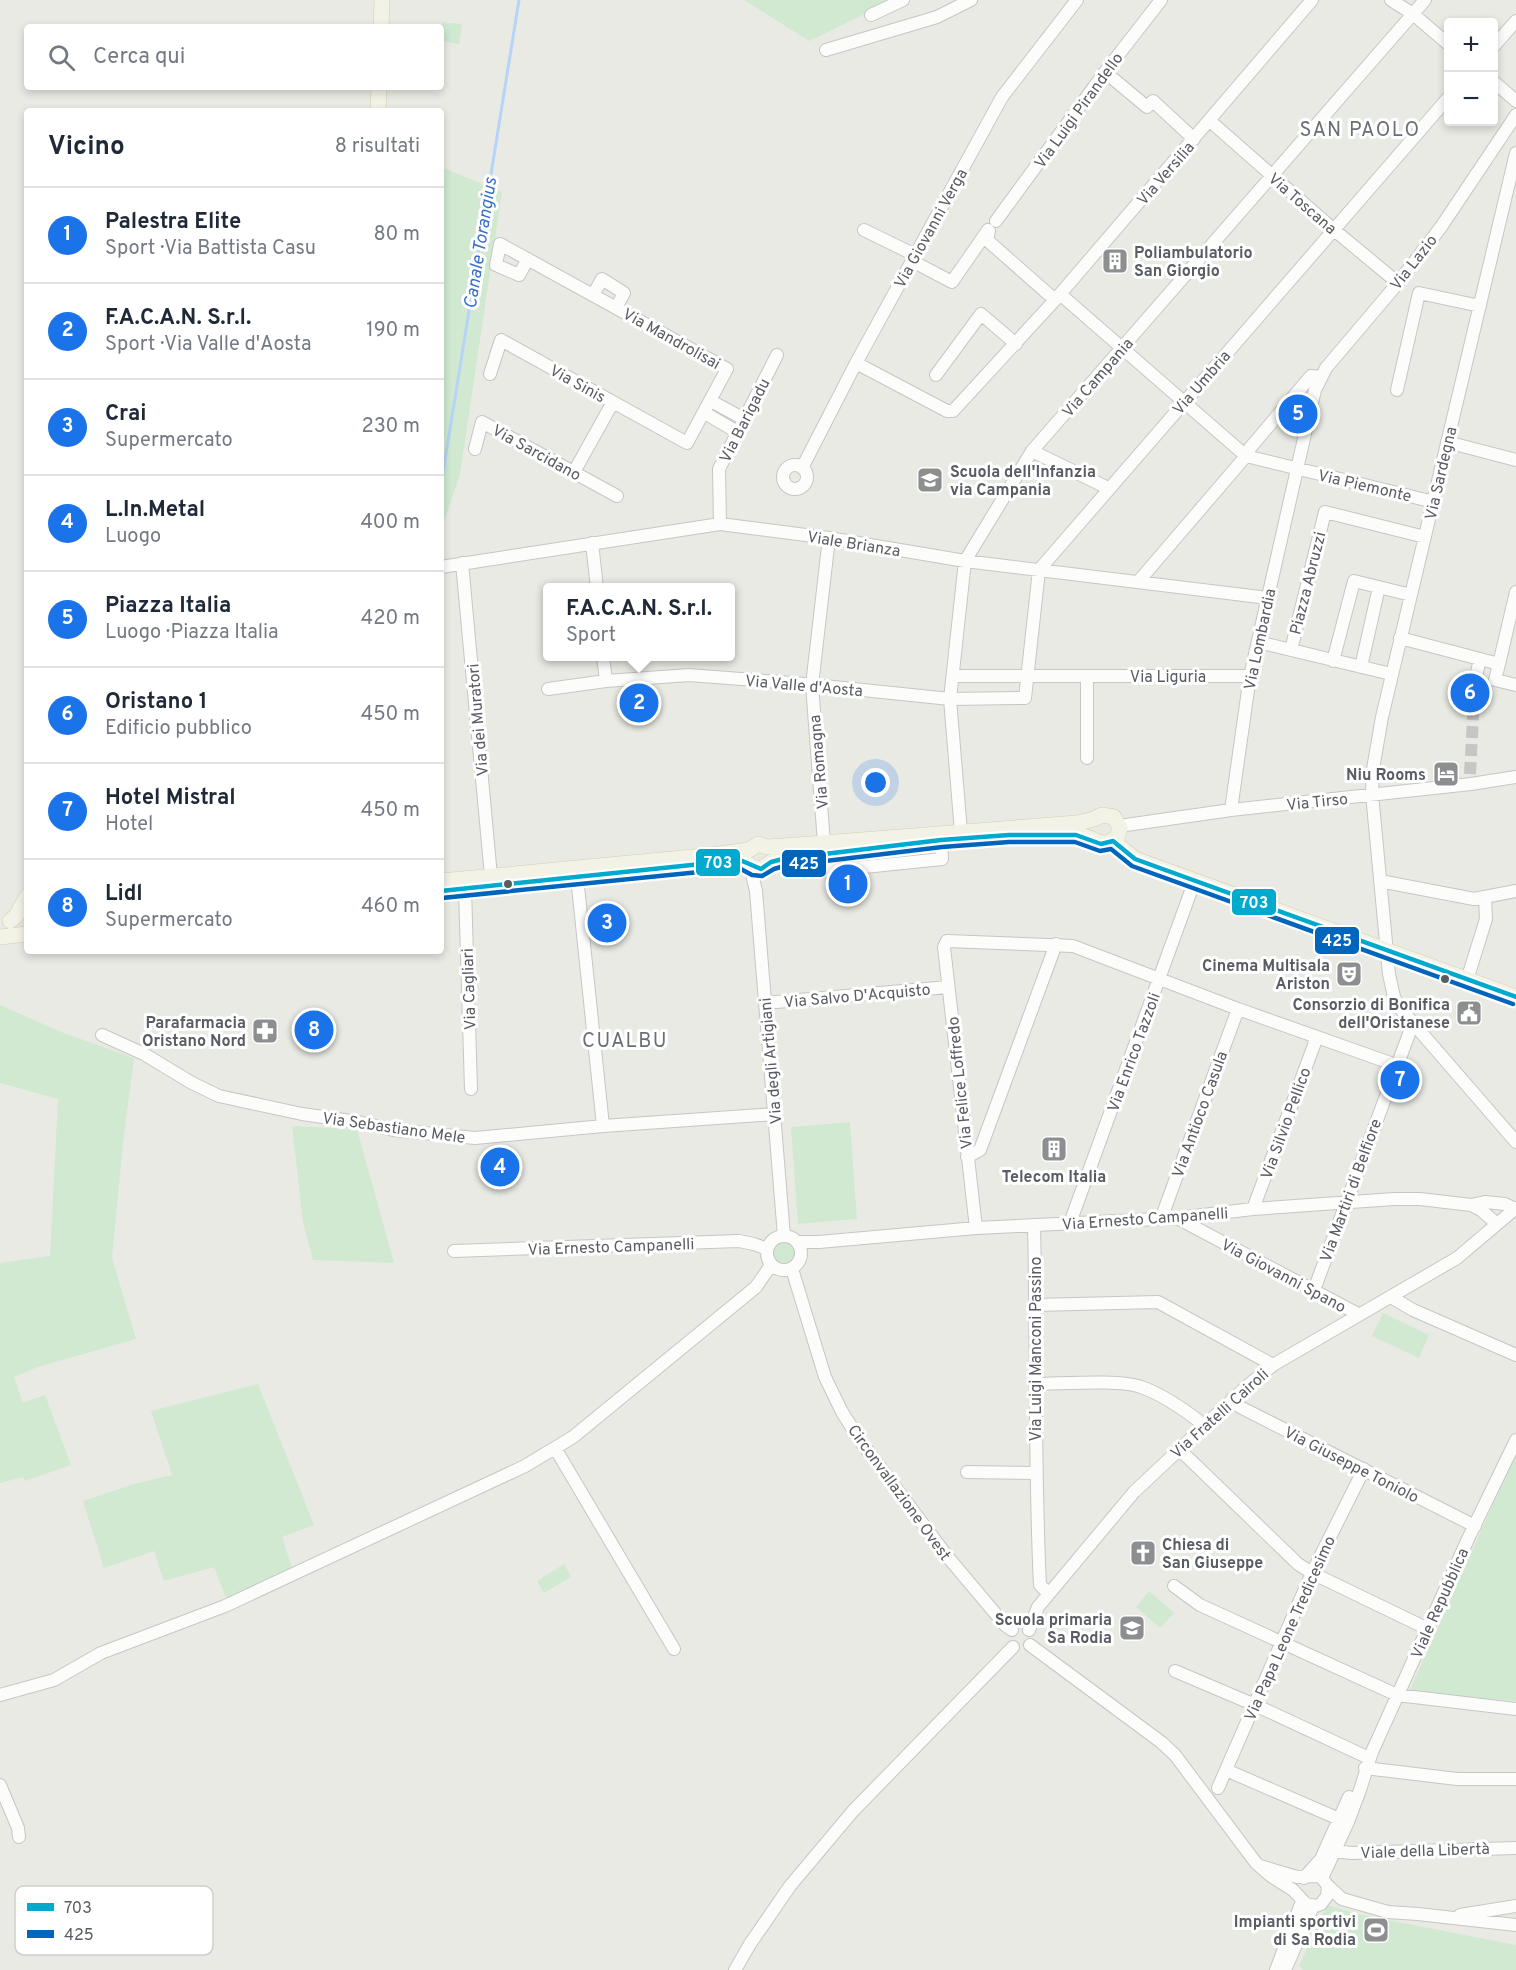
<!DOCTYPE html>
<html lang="it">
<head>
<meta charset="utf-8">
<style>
  body { margin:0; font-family:Overpass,sans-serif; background:#f2f2f3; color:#1f2937 }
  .controls { position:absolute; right:18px; top:18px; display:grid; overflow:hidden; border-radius:6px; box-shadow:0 3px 9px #0003 }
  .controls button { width:54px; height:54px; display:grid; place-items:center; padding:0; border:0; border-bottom:2px solid #e0e1e3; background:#fff; color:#1f2937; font:30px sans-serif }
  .you { position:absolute; left:876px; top:783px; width:21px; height:21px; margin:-15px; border:4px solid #fff; border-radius:50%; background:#1a73e8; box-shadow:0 0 0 9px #1a73e833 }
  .badge { display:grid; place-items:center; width:39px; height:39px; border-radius:50%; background:#1a73e8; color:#fff; font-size:20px; font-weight:700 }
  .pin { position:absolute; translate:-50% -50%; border:3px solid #fff; box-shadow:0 2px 6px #0006 }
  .popup { position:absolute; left:543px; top:583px; width:192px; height:78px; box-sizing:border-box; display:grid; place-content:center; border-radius:6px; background:#fff; filter:drop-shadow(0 2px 4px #0005); font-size:20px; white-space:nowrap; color:#747a83 }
  .popup b { font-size:22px; color:#1f2937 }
  .popup::after { content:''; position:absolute; left:50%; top:100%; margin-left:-12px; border:12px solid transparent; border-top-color:#fff }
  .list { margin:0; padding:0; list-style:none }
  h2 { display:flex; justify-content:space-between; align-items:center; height:78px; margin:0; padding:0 24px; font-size:26px }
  h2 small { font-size:20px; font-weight:400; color:#747a83 }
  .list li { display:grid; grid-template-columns:39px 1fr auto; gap:18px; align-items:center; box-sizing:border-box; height:96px; padding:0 24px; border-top:2px solid #e0e1e3 }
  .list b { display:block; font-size:22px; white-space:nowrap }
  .list p { margin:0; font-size:20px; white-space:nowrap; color:#747a83 }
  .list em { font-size:20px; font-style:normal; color:#747a83 }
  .icon { flex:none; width:33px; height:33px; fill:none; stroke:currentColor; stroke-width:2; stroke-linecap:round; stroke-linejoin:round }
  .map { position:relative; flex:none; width:1516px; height:1970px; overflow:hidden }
  .search { position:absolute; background:#fff; box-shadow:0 3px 9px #0003; left:24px; top:24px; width:420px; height:66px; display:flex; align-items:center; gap:15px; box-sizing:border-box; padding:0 21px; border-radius:6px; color:#747a83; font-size:22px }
  .panel { position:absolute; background:#fff; box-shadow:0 3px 9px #0003; left:24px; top:108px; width:420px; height:846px; border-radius:6px }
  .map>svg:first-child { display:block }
  .green { fill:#d0e9d0 }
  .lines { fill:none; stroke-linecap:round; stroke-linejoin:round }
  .stream { stroke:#b6d4f7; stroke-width:3 }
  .minor-tunnel { stroke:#c6c6c4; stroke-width:12; stroke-dasharray:12 6; stroke-linecap:butt }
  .minor-casing { stroke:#c6c6c6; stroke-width:14 }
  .major-casing { stroke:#d5ceaf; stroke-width:16 }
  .minor { stroke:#fcfcfb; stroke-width:12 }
  .major { stroke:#f2f2e7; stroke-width:15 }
  .bus-1-casing { stroke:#fff; stroke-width:9 }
  .bus-2-casing { stroke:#fff; stroke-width:9 }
  .bus-1 { stroke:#00a9ce; stroke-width:4.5 }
  .bus-2 { stroke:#0065bd; stroke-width:4.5 }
  .bus-dot { fill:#595c63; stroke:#fff; stroke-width:2 }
  .labels { text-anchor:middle; stroke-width:6; stroke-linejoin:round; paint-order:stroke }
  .street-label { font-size:16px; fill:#595c63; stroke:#fff }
  .poi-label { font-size:16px; font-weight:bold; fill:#595c63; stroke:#fff; text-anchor:end }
  .water-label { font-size:18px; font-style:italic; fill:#3770cd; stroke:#fff }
  .quarter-label { font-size:20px; letter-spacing:1.5px; fill:#6a6e75; stroke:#fff }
  .key { fill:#fff; stroke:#cdced0; stroke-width:1.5 }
  .key-label { font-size:16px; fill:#595c63 }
  .line-badge { stroke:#fff; stroke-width:2 }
  .badge-label { font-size:16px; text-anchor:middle; font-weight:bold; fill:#fff }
</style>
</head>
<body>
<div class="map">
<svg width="1516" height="1970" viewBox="0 0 1516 1970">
  <rect width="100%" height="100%" fill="#eaeae4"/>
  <!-- green -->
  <path class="green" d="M744,0h150l-85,41z
    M442,22l20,2 -3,20 -18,-3z
    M441,167l61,25 -42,282 -19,57z
    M0,1005l61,27 73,26 -11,85 -11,115 24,81 -98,28 -24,10 9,26 22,-8 26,70 -46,16 -2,-4 -23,6v-220l50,-7 8,-157 -58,-16z
    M850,1122l7,97 -59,5 -7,-97z
    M292,1126l65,3 37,134 -81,-3 -10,-38z
    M772 1250a12 12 0 1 1 24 0a12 12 0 1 1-24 0Z
    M1383,1313l46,22 -10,23 -47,-22z
    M258,1384l56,141 -32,12 10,31 -64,35 -14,-36 -50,14 -10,-30 -50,17 -21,-67 51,-17 38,-9 -21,-64z
    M1516,1453v248l-107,-9 14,-32z
    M564,1564l7,13 -27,16 -7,-12z
    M1149,1591l25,22 -14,15 -24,-21z
    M1327,1905l30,9 159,31v25h-213l-4,-4z"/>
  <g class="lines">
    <!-- stream -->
    <path class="stream" d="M441,485l78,-485"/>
    <!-- minor-tunnel -->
    <path class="minor-tunnel" d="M1470,774l5,-93"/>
    <defs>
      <path id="minor" d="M1391,0l22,14 35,30
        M871,15l32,-15
        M1494,46l22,-25
        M826,50l111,-33 34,-17
        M1105,72l42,35 6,-6 41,38
        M1494,82l22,19
        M1210,121l123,108 65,54
        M1516,153l-134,564 -9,52 -1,25 17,180 5,23 5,10 117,135
        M996,221l109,-149 56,-72
        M864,230l51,25
        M989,231l-2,9 68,60
        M912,261l40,21 36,-52
        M1060,294l186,162 188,46
        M593,295l9,-16 22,14 -8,15
        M856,363l91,48h6l102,-111 257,-300
        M490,374l11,-34 186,103 40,-74 -227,-125 -4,21 23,10 9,-16
        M936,375l45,-61 35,30
        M1397,390l22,-97 61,13
        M711,401l33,18
        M705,413l32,19
        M1447,442l69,18
        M475,449l7,-27 135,74
        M1032,451l76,37
        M783 477a12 12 0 1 1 24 0a12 12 0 1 1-24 0Z
        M802,468l54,-105 146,-266 75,-97
        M574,472l39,-70
        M720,524l-1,-55 58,-114
        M592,543l5,45
        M462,563l29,313
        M441,567l279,-43 109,14 136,23 303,37
        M1138,582l108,-126 4,-8 61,-72 9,1
        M1400,638l99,26 17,-72
        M1258,642l133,32
        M1291,650l34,-138 100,25
        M603,656l3,25
        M1333,661l21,-80 57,14
        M1499,664l-4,16 21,5
        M1361,667l18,-80
        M953,676h297
        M1087,676v82
        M1475,681l5,-22
        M548,689l58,-8 83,-6 116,9 145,15 75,-1 14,-128 409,-472
        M1231,810l19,-134 65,-286 11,-22 72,-85 43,-56 75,-112
        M1119,826l112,-16 240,-26 45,-7
        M961,832l-11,-133 15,-138 67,-110 393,-451
        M824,843l-12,-158 17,-147
        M798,856l18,16 126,-13 -1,-19
        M750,866l6,25 28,345
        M577,877l26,249
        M1380,881l94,18 42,-8
        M465,889l6,200
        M1467,980l19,-61 -1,-22
        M765,1003l183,-16
        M102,1035l42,19 48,29 27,13 83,18 56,8 35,8 82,8 128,-12 171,-12
        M967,1157l13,-7 76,-206
        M1471,1205l10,5 16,14
        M1253,1209l64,-172
        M1177,1218l181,96
        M1161,1219l77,-210
        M1070,1223l125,-343
        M1034,1225c3,120 0,240 6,360l9,9
        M976,1228l-32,-281 3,-6 126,5 165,63 158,56
        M767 1253a17 17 0 1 1 34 0a17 17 0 1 1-34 0Z
        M797,1242h22l157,-14 201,-10 76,-9 141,-10h26l51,6 14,-3 20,2 10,5
        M454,1251l285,-10 15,3 13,5
        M792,1269l33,108 17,35 19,30 86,114 58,69 7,5
        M1314,1290l99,-267
        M1391,1297l22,13 103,45
        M1035,1305l123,-3 115,63
        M1035,1384c26,0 84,-5 106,3 23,8 44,23 63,38
        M1232,1399l8,8 235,119
        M555,1448l119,201
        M1179,1449l119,115 14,9 116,56
        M967,1472l68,1
        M1174,1586l26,19 197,90 119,14
        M1029,1630l9,-23 96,-115 112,-105 27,-22 184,-107 59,-50
        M1030,1645l131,97 14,13 81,108 15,13 22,14 13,14 10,2 5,-2 6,-8 1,-10 -6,-8 -4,-2 -21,1 -37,-11
        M1175,1671l80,34 114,53
        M0,1695l54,-15 47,-27 124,-47 300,-140 48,-29 183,-150 15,-22
        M1365,1768l92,11h59
        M1226,1770l120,52
        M0,1785l18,43 1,9
        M1218,1788l94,-215 52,-104
        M1334,1851l17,2 165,-5
        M1304,1878l17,-19 28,-62
        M1322,1878l26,-56 12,-32 12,-38 96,-213 48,-99
        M1328,1886l14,13 46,13 30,2 98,11
        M1460,1915l56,-9
        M735,1970l15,-26 40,-58 63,-75 160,-164
        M1276,1970l26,-69
        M1285,1970l28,-64"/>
      <path id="major" d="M381,27l1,-27
        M378,111l1,-24
        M1113,841l22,18 381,138
        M441,881l263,-25 45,-6 9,-6 9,3 31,-2 279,-22 17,-4 8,-4 12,2 6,11 -3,10 -12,6 -24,-9h-72l-68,5 -147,17 -23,5 -10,7c-9,0 -13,-7 -21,-9l-299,31
        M10,921l6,-5 11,-20
        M0,937l27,-3"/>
    </defs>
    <!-- minor casing -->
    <use href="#minor" class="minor-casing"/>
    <!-- major casing -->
    <use href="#major" class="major-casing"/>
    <!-- minor -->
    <use href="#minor" class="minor"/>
    <!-- major -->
    <use href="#major" class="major"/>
    <defs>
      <path id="bus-1" d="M441,891l299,-31 21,9 10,-7 12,-3 158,-19 68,-5h67l25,9 12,-3 22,18 381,138"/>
      <path id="bus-2" d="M442,898l297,-30 13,7 10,1 12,-7 10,-3 158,-19 67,-5h66l25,9 11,-2 21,17 381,138"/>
    </defs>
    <!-- bus-1 casing -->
    <use href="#bus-1" class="bus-1-casing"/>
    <!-- bus-2 casing -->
    <use href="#bus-2" class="bus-2-casing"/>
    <!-- bus-1 -->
    <use href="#bus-1" class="bus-1"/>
    <!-- bus-2 -->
    <use href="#bus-2" class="bus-2"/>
  </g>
  <!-- icons -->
  <defs>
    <symbol id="building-square" viewBox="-11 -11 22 22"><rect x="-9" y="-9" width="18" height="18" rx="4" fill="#8c8e90" stroke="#fff"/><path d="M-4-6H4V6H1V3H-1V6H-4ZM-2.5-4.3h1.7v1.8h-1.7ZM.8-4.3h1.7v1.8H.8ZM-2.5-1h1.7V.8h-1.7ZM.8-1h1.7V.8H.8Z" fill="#fff"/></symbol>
    <symbol id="school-square" viewBox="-11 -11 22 22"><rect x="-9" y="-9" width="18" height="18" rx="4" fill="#8c8e90" stroke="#fff"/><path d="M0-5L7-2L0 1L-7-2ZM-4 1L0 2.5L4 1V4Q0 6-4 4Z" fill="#fff"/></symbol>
    <symbol id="hotel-square" viewBox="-11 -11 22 22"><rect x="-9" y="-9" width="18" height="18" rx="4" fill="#8c8e90" stroke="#fff"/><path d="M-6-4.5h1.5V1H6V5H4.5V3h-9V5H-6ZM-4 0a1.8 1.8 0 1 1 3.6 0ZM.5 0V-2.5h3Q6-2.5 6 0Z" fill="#fff"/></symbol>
    <symbol id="theatre-square" viewBox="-11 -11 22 22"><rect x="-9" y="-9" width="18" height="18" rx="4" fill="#8c8e90" stroke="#fff"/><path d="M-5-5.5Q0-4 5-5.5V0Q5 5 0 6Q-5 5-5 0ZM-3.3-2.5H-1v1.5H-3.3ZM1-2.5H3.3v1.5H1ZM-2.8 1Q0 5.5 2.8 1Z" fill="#fff"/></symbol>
    <symbol id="civic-square" viewBox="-11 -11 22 22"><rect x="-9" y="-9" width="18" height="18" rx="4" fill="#8c8e90" stroke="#fff"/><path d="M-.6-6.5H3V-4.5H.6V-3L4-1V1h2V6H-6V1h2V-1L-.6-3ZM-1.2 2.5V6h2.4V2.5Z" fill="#fff"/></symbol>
    <symbol id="pharmacy-square" viewBox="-11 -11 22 22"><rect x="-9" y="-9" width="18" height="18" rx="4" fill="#8c8e90" stroke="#fff"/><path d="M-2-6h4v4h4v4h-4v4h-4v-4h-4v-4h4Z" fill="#fff"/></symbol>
    <symbol id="church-square" viewBox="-11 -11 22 22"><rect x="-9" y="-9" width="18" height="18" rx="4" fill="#8c8e90" stroke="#fff"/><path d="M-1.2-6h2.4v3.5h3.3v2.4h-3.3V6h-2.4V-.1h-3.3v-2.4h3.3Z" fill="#fff"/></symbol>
    <symbol id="stadium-square" viewBox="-11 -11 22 22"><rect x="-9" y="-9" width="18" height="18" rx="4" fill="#8c8e90" stroke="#fff"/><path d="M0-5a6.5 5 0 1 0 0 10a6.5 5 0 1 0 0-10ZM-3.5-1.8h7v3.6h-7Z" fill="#fff"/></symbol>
  </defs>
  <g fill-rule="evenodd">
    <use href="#building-square" x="1100" y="246" width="30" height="30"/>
    <use href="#school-square" x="915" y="465" width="30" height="30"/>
    <use href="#hotel-square" x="1431" y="759" width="30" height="30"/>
    <use href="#theatre-square" x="1334" y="959" width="30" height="30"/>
    <use href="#civic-square" x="1454" y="998" width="30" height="30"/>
    <use href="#pharmacy-square" x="250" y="1016" width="30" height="30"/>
    <use href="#building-square" x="1039" y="1134" width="30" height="30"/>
    <use href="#church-square" x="1128" y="1538" width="30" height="30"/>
    <use href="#school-square" x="1117" y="1613" width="30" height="30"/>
    <use href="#stadium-square" x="1361" y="1915" width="30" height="30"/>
  </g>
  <!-- markers -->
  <g class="bus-dot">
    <circle cx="508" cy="884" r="5"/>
    <circle cx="1445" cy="979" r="5"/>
  </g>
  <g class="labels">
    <!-- street labels -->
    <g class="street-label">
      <text transform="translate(1078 110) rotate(-54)" y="6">Via Luigi Pirandello</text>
      <text transform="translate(1165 173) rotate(-49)" y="6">Via Versilia</text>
      <text transform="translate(1303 203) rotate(41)" y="6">Via Toscana</text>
      <text transform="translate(930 228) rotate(-61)" y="6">Via Giovanni Verga</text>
      <text transform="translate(1413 262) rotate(-52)" y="6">Via Lazio</text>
      <text transform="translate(672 338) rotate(29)" y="6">Via Mandrolisai</text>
      <text transform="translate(1097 377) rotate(-49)" y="6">Via Campania</text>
      <text transform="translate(1201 382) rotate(-49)" y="6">Via Umbria</text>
      <text transform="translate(578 383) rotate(29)" y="6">Via Sinis</text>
      <text transform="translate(744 420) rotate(-63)" y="6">Via Barigadu</text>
      <text transform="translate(537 452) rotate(29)" y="6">Via Sarcidano</text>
      <text transform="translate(1440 473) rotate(-77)" y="6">Via Sardegna</text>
      <text transform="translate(1365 485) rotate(13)" y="6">Via Piemonte</text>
      <text transform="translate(854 543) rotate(9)" y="6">Viale Brianza</text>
      <text transform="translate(1307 583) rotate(-76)" y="6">Piazza Abruzzi</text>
      <text transform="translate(1259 639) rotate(-78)" y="6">Via Lombardia</text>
      <text x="1168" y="682">Via Liguria</text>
      <text transform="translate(804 685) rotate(5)" y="6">Via Valle d'Aosta</text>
      <text transform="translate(477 720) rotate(-95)" y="6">Via dei Muratori</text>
      <text transform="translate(818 762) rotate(-95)" y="6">Via Romagna</text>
      <text transform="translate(1317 801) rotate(-6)" y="6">Via Tirso</text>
      <text transform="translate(468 989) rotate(-92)" y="6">Via Cagliari</text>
      <text transform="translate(857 995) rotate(-5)" y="6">Via Salvo D'Acquisto</text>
      <text transform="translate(1133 1052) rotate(-70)" y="6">Via Enrico Tazzoli</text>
      <text transform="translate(770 1061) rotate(-95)" y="6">Via degli Artigiani</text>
      <text transform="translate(959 1083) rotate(-96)" y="6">Via Felice Loffredo</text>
      <text transform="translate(1199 1114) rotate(-70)" y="6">Via Antioco Casula</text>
      <text transform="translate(1285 1123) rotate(-70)" y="6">Via Silvio Pellico</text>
      <text transform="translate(394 1127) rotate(8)" y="6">Via Sebastiano Mele</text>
      <text transform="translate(1350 1190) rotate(-70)" y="6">Via Martiri di Belfiore</text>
      <text transform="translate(1145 1218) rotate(-4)" y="6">Via Ernesto Campanelli</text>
      <text transform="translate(611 1246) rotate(-2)" y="6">Via Ernesto Campanelli</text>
      <text transform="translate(1284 1275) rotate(28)" y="6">Via Giovanni Spano</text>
      <text transform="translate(1035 1349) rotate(-90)" y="6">Via Luigi Manconi Passino</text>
      <text transform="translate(1219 1413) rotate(-42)" y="6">Via Fratelli Cairoli</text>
      <text transform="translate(1352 1464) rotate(27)" y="6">Via Giuseppe Toniolo</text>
      <text transform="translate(900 1492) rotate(54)" y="6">Circonvallazione Ovest</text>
      <text transform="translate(1439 1603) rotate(-66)" y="6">Viale Repubblica</text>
      <text transform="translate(1289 1628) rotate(-66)" y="6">Via Papa Leone Tredicesimo</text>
      <text transform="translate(1425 1850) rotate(-2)" y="6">Viale della Libertà</text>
    </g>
    <!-- poi labels -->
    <g class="poi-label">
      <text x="1134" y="258" text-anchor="start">Poliambulatorio<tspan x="1134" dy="18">San Giorgio</tspan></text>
      <text x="950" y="477" text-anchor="start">Scuola dell'Infanzia<tspan x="950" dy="18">via Campania</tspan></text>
      <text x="1426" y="780">Niu Rooms</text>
      <text x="1330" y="971">Cinema Multisala<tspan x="1330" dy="18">Ariston</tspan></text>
      <text x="1450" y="1010">Consorzio di Bonifica<tspan x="1450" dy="18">dell'Oristanese</tspan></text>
      <text x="246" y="1028">Parafarmacia<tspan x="246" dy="18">Oristano Nord</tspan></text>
      <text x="1054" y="1182" text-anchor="middle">Telecom Italia</text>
      <text x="1162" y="1550" text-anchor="start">Chiesa di<tspan x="1162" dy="18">San Giuseppe</tspan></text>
      <text x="1112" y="1625">Scuola primaria<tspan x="1112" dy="18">Sa Rodia</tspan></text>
      <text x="1356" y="1927">Impianti sportivi<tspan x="1356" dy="18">di Sa Rodia</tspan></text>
    </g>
    <!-- water labels -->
    <g class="water-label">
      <text transform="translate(480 243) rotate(-81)" y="6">Canale Torangius</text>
    </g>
    <!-- quarter labels -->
    <g class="quarter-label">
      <text x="1360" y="136">SAN PAOLO</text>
      <text x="625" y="1047">CUALBU</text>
    </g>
  </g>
  <!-- legend -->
  <rect x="15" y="1886" width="198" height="69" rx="9" class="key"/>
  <rect x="27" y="1903" width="27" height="8" fill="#00a9ce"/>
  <rect x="27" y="1930" width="27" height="8" fill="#0065bd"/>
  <g class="key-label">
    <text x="64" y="1913">703</text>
    <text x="64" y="1940">425</text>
  </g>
  <g class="line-badge">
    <rect x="695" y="848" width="46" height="29" rx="6" fill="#00a9ce"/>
    <rect x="781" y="849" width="46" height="29" rx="6" fill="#0065bd"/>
    <rect x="1231" y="888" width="46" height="28" rx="6" fill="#00a9ce"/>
    <rect x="1314" y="926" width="46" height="29" rx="6" fill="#0065bd"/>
  </g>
  <g class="badge-label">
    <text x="718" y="868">703</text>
    <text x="804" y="869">425</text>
    <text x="1254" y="908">703</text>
    <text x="1337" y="946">425</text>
  </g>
</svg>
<div class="controls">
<button>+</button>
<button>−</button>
</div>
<div class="you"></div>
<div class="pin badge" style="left:848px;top:884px">1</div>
<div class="pin badge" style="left:639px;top:703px">2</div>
<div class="popup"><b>F.A.C.A.N. S.r.l.</b>Sport</div>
<div class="pin badge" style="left:607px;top:923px">3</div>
<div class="pin badge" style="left:500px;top:1167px">4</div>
<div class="pin badge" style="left:1298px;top:414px">5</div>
<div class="pin badge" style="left:1470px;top:693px">6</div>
<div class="pin badge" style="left:1400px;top:1080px">7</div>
<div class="pin badge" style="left:314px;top:1030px">8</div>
<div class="search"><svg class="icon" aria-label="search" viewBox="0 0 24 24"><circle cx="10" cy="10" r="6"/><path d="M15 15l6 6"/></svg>Cerca qui</div>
<section class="panel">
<h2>Vicino<small>8 risultati</small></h2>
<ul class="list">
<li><span class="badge">1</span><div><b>Palestra Elite</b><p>Sport · Via Battista Casu</p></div><em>80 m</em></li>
<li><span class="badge">2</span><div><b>F.A.C.A.N. S.r.l.</b><p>Sport · Via Valle d'Aosta</p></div><em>190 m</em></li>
<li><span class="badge">3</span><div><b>Crai</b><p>Supermercato</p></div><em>230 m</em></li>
<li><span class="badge">4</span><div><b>L.In.Metal</b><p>Luogo</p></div><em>400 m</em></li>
<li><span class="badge">5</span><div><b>Piazza Italia</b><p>Luogo · Piazza Italia</p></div><em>420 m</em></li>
<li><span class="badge">6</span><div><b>Oristano 1</b><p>Edificio pubblico</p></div><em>450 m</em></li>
<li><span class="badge">7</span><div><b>Hotel Mistral</b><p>Hotel</p></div><em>450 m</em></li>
<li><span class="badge">8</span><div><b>Lidl</b><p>Supermercato</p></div><em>460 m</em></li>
</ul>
</section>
</div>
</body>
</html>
